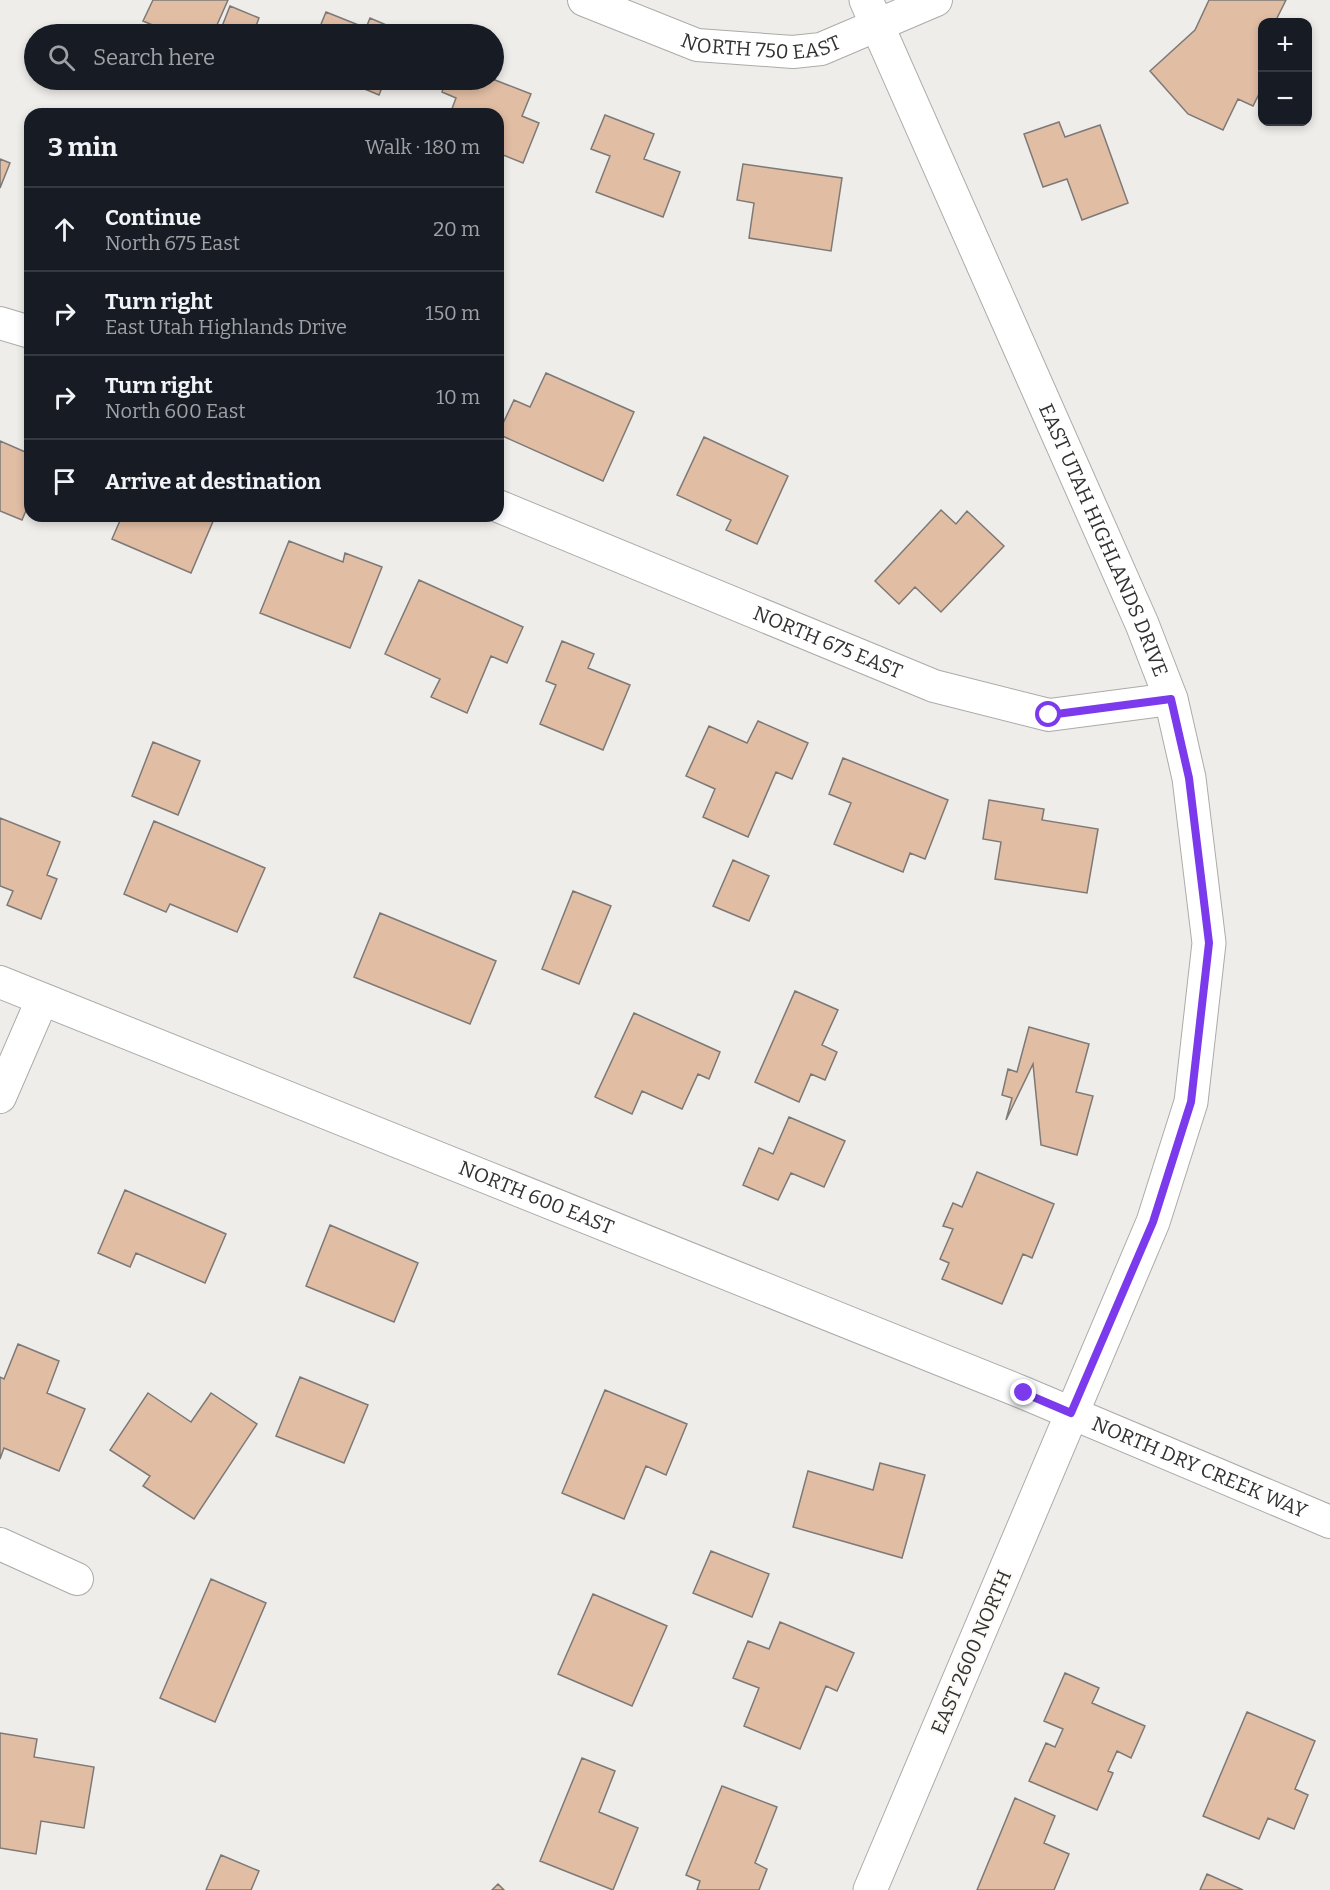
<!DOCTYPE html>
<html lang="en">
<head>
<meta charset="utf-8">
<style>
  body { margin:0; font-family:Bitter,serif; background:#20242c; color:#f1f3f6 }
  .controls { position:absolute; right:18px; top:18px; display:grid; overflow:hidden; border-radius:12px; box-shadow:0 3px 9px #0003 }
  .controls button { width:54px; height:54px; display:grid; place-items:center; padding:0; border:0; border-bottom:2px solid #363941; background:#171b24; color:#f1f3f6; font:30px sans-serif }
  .stop { position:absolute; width:18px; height:18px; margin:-14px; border:4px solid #7c3aed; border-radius:50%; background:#fff }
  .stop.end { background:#7c3aed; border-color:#fff; box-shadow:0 2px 6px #0008 }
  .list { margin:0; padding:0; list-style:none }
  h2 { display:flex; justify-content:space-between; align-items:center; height:78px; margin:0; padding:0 24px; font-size:26px }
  h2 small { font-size:20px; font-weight:400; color:#9ea1a6 }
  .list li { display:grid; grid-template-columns:39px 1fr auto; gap:18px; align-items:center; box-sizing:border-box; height:84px; padding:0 24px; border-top:2px solid #363941 }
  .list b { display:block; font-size:22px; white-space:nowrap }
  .list p { margin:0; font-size:20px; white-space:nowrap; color:#9ea1a6 }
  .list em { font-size:20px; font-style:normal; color:#9ea1a6 }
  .icon { flex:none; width:33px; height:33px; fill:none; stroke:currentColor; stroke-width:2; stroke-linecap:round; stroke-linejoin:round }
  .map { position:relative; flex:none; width:1330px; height:1890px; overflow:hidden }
  .search { position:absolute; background:#171b24; box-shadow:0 3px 9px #0003; left:24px; top:24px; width:480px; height:66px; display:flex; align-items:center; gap:15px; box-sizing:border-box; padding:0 21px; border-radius:33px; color:#9ea1a6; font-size:22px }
  .panel { position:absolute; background:#171b24; box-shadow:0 3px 9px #0003; left:24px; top:108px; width:480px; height:414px; border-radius:18px }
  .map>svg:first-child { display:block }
  .building { fill:#e1bda4; stroke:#7c7977; stroke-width:1.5 }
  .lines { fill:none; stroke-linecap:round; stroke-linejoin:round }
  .street-casing { stroke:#acaba8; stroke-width:34 }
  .secondary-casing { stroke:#acaba8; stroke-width:35 }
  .street { stroke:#fff; stroke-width:32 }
  .secondary { stroke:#fff; stroke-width:33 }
  .route { stroke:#7c3aed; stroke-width:8 }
  .labels { text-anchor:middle; stroke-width:4.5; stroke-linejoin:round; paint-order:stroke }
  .street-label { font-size:20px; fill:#333231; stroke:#fcfbf7 }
</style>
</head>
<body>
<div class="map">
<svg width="1330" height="1890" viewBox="0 0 1330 1890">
  <rect width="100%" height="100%" fill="#efedea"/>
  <!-- building -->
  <path class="building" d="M153,0h75l-15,34h-39l-31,-13z
    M1209,0h77l-11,22h-13v66l-9,18 -15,-7 -15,31 -35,-16 -38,-43 45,-41z
    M230,6l29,12 -6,16h-34z
    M326,12l40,16 4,-10 35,15 -88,1z
    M494,72l3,1 -2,7 36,14 -9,22 17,7 -16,40 -25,-10v-39h-48l6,-16 -14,-6 4,-12h48z
    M343,80h42l-6,15z
    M605,115l49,19 -10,25 36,13 -17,45 -67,-25 14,-36 -19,-7z
    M1059,122l6,15 35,-12 28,78 -46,17 -15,-41 -24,8 -19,-53z
    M0,159l10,4 -10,25z
    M743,164l99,14 -11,73 -82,-13 5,-35 -17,-3z
    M546,373l88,39 -31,69 -105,-47 16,-34 16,7z
    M704,437l84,39 -31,68 -31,-14 5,-10 -54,-25z
    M0,441l30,13v47l-8,19 -22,-9z
    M941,510l15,14 11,-13 37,35 -63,66 -26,-25 -16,17 -24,-23z
    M122,516h86l6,3 -23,54 -79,-34z
    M289,541l54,21 2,-9 37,14 -32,81 -90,-35z
    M419,580l104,47 -16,36 -16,-7 -24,57 -36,-16 9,-18 -55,-25z
    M562,641l32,13 -6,14 42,17 -27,65 -63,-26 16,-39 -10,-4z
    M758,721l50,22 -16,36 -16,-7 -28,65 -45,-20 12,-28 -29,-13 23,-50 38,17z
    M153,742l47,19 -22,54 -46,-19z
    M843,758l105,42 -23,59 -15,-6 -7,19 -69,-28 17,-41 -22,-9z
    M989,800l55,9 -2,11 56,9 -11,64 -92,-14 6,-37 -18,-3z
    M0,818l60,24 -13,33 10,4 -16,40 -34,-14 6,-14 -13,-5z
    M154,821l111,47 -28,64 -67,-28 -4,8 -42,-18z
    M733,860l36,16 -20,45 -36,-15z
    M573,891l38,15 -32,78 -37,-15z
    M380,913l116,48 -26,63 -116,-47z
    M795,991l43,19 -16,35 15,7 -12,28 -14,-6 -12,28 -44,-20z
    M634,1013l86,39 -11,27 -11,-5 -16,35 -40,-18 -10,23 -37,-17z
    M1029,1027l60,17 -13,48 17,4 -16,59 -36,-10 -8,-81 -27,56 6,-22 -10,-3 6,-26 9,3z
    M789,1117l56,24 -21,46 -33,-14 -13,27 -35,-15 16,-37 14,6z
    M977,1172l77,32 -22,54 -9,-4 -21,50 -60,-25 7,-16 -9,-4 13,-30 -10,-3 10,-23 9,4z
    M125,1190l101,44 -21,49 -69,-30 -6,14 -32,-14z
    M330,1225l88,38 -24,59 -88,-36z
    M18,1344l41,17 -12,32 38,16 -26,62 -55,-23 -4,11v-82l4,2z
    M300,1377l68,28 -24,58 -68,-27z
    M605,1390l82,34 -21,51 -20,-9 -22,53 -62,-26z
    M148,1393l43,29 20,-29 46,31 -63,95 -51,-33 7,-10 -40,-26z
    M880,1463l45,12 -23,83 -109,-31 15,-56 65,19z
    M711,1551l58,23 -17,43 -59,-24z
    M211,1579l55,24 -51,119 -55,-24z
    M593,1594l74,32 -35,80 -74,-32z
    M780,1622l74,31 -17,38 -11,-5 -26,63 -56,-23 15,-38 -26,-10 15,-37 21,8z
    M1065,1673l34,15 -7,15 53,23 -14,32 -14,-7 -9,20 5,2 -16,37 -68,-29 17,-38 9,4 8,-18 -19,-8z
    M1247,1712l68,29 -20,48 13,6 -14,34 -26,-11 -9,21 -56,-23z
    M0,1733l37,6 -3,18 60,10 -10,61 -43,-7 -5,33 -36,-6z
    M582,1758l33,13 -16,41 39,16 -25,62 -73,-29z
    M722,1786l55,21 -22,56 12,6 -8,21h-62l3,-9 -14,-6z
    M1015,1798l40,18 -11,27 25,11 -15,36h-77z
    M221,1855l38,16 -8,19h-45z
    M1207,1874l36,16h-43z
    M498,1884l6,6h-12z"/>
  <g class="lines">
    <defs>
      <g id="street">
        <path id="s1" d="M584,0l113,45 96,7 28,-3 115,-49"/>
        <path d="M0,323l30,9"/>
        <path id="s2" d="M498,506l436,180 115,29 122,-16"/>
        <path id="s3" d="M0,982l1024,411 306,129"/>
        <path d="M0,1097l42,-97"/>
        <path d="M0,1544l77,35"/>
      </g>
      <g id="secondary">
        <path id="s4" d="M866,0l276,624 29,75 18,79 20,165 -18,159 -38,120 -283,668"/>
      </g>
    </defs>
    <!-- street casing -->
    <use href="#street" class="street-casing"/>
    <!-- secondary casing -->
    <use href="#secondary" class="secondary-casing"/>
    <!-- street -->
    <use href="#street" class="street"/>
    <!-- secondary -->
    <use href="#secondary" class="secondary"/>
  </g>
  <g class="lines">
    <!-- route -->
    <path class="route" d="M1024,1393l47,20 82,-191 38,-120 18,-159 -20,-165 -18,-79 -122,16"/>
  </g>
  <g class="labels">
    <!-- street labels -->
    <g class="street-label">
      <text dy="7" stroke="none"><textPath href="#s1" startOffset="186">NORTH 750 EAST</textPath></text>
      <text dy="7" stroke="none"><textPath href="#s4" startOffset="590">EAST UTAH HIGHLANDS DRIVE</textPath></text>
      <text dy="7" stroke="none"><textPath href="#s2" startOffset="357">NORTH 675 EAST</textPath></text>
      <text dy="7" stroke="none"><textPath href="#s3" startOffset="578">NORTH 600 EAST</textPath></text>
      <text dy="7" stroke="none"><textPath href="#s3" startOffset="1294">NORTH DRY CREEK WAY</textPath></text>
      <text transform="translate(971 1652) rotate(-67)" y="7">EAST 2600 NORTH</text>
    </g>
  </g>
</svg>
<div class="controls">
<button>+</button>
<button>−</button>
</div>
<div class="stop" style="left:1049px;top:715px"></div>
<div class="stop end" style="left:1024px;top:1393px"></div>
<div class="search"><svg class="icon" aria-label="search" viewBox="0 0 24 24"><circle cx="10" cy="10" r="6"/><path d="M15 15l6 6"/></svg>Search here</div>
<section class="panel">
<h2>3 min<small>Walk · 180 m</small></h2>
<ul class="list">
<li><svg class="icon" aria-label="ahead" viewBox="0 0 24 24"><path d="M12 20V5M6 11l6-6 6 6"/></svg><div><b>Continue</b><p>North 675 East</p></div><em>20 m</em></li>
<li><svg class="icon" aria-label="right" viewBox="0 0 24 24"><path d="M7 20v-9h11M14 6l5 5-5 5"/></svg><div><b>Turn right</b><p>East Utah Highlands Drive</p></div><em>150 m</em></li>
<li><svg class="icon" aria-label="right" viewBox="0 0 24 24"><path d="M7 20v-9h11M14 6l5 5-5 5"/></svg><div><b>Turn right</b><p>North 600 East</p></div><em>10 m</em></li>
<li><svg class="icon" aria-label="arrive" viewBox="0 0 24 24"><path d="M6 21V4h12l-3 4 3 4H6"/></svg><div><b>Arrive at destination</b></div></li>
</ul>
</section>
</div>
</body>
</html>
